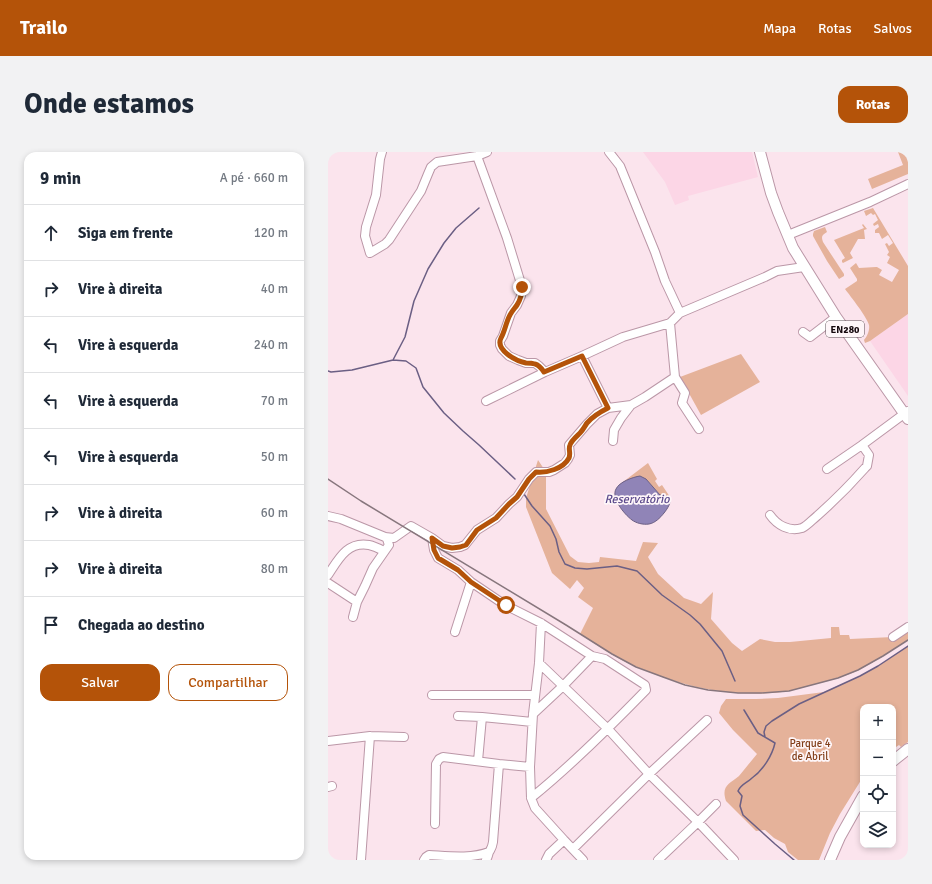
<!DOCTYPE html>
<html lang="pt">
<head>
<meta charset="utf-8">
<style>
  body { margin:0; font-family:Signika,sans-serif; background:#f2f2f3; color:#1f2937 }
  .controls { position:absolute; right:12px; bottom:12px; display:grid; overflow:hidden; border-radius:8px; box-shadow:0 2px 6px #0003 }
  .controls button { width:36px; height:36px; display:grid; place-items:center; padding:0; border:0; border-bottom:1px solid #e0e1e3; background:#fff; color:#1f2937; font:20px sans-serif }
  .stop { position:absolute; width:12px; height:12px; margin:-9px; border:3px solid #b45309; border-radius:50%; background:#fff }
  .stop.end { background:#b45309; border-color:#fff; box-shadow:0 1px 4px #0008 }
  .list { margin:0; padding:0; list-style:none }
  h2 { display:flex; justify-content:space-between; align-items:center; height:52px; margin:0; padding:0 16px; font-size:17px }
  h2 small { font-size:13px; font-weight:400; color:#747a83 }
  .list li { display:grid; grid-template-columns:26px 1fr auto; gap:12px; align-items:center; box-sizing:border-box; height:56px; padding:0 16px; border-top:1px solid #e0e1e3 }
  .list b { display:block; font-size:15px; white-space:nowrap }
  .list em { font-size:13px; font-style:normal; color:#747a83 }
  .actions { display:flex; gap:8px; padding:12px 16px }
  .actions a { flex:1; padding:9px 0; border:1px solid #b45309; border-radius:12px; text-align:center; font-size:14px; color:#b45309 }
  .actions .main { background:#b45309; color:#fff }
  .icon { flex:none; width:22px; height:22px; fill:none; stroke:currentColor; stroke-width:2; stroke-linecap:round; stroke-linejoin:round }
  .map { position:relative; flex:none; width:580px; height:708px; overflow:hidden; border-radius:12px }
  header { display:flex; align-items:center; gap:24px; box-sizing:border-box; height:56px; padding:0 20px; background:#b45309; color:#fff }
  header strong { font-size:19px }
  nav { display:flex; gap:22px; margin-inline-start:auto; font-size:14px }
  .intro { display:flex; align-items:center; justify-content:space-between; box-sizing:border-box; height:96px; padding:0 24px }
  h1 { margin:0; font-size:28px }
  .button { padding:10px 18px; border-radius:12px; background:#b45309; color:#fff; font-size:14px; font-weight:700 }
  main { display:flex; gap:24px; padding:0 24px }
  aside { flex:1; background:#fff; border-radius:12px; box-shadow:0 2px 6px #0003 }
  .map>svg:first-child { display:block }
  .built { fill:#fcd6e6 }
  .green { fill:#e5b29a }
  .water { fill:#9084b7; stroke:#6b5f84 }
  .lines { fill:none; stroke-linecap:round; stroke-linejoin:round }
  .stream { stroke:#6b5f84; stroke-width:1.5 }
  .minor-casing { stroke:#bb97a7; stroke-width:10 }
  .major-casing { stroke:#bb97a7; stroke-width:12 }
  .minor { stroke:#fff; stroke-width:8 }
  .major { stroke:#fff; stroke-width:10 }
  .rail { stroke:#87767d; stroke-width:1.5 }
  .route { stroke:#b45309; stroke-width:5 }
  .labels { text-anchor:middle; stroke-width:3.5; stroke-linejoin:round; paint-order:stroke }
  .shield { fill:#fef6f9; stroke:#5a4f54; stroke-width:1 }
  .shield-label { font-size:10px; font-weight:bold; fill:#14080d }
  .park-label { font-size:11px; fill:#823f1a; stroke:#fef6f9 }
  .water-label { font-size:12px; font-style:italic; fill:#5b498b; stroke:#fef6f9 }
</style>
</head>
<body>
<header>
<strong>Trailo</strong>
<nav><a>Mapa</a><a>Rotas</a><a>Salvos</a></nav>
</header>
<div class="intro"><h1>Onde estamos</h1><a class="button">Rotas</a></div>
<main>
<aside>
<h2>9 min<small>A pé · 660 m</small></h2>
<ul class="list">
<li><svg class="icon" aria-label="ahead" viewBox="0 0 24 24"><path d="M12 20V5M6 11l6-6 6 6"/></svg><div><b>Siga em frente</b></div><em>120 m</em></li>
<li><svg class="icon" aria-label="right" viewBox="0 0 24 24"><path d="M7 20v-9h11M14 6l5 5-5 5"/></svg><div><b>Vire à direita</b></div><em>40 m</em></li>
<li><svg class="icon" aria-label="left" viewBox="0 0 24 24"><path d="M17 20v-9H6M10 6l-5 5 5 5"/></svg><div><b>Vire à esquerda</b></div><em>240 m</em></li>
<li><svg class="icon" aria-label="left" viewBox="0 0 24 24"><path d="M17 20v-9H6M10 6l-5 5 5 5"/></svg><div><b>Vire à esquerda</b></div><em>70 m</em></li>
<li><svg class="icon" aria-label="left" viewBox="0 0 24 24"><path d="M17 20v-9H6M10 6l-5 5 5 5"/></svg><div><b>Vire à esquerda</b></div><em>50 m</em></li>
<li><svg class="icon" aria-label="right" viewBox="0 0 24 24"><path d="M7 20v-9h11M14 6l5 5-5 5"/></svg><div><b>Vire à direita</b></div><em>60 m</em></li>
<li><svg class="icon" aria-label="right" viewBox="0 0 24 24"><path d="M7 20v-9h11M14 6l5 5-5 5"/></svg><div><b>Vire à direita</b></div><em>80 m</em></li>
<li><svg class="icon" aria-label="arrive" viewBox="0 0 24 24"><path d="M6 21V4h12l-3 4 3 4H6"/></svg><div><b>Chegada ao destino</b></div></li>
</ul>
<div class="actions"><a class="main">Salvar</a><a>Compartilhar</a></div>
</aside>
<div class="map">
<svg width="580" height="708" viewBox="0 0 580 708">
  <rect width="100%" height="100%" fill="#fbe4ed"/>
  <!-- built -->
  <path class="built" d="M315,0h109l6,25 -70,19 1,4 -14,5 -10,-23z
    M580,162v82l-38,-55z"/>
  <!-- green -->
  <path class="green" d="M570,0h10v22l-36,15 -4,-10 35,-14z
    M545,56l35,58v48l-38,27 -5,2 -1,-3c3,-3 6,-10 5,-15 -2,-8 -18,-28 -24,-36l12,-8v-2l-7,-11 6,-5 3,5 17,-1h1l5,3 -3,5 13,7 7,-12 -12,-7 3,-6 -3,-2 2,-3 -4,-8 2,-1 2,3 4,-3 -5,-8 -6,4 -3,-6h-4v-3l4,-3 -1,-3 -4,2 -1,-2 5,-4 -3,-6 -2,1 -2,-2 -5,3 -2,-5z
    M535,72l4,5 -3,1 1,9h-7l-8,14 3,5 -10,5 -1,-1v-2l3,-2 -11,-18 30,-12 -2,-3z
    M497,75l2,5c-5,3 -6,4 -4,10l21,32v2l-5,3 -12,-18 -14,-25v-2l1,-3z
    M413,202l19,28 -59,33 -21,-38z
    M210,308l8,12v37l24,47 8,6 11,1 10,-1 1,-5 36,4 7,-19 15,1 -10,14 10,17 26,24 17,6 12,-12 -2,27 21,24 10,8 18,-12 15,3h15l41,-4v-11h8l1,8h9l1,4 43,-2 15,-10v13c-16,10 -32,21 -49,30 -15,7 -31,11 -47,15 -7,2 -15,4 -23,6 -52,8 -104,-3 -152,-24 -20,-8 -39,-21 -57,-33l13,-26 -15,-11 6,-9 -7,-8 -7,9 -18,-16 -26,-66v-9z
    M320,311l9,16 -2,2 4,6 3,-2 8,12 -10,-2 -14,-16 -23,4 -4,2z
    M580,494v96l-7,5 -2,-2 -6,4v-42h-30v70l-23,37 -10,19 -11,27h-21l-10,-8 -3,-8 -11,-6 -9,-8 -9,1 -30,-30c-5,-15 3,-17 13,-25 6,-7 12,-15 18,-22l-24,-24 -14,-17 2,-7 5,-7h30l22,-1 46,-6 36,-16 18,-10z"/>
  <!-- water -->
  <path class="water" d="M312,324l6,3 14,16 10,2c1,6 -2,11 -6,16 -4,5 -9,10 -15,11 -6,1 -13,-1 -17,-4 -8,-6 -21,-22 -16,-31 3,-7 17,-12 24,-13z"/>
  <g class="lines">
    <!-- stream -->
    <path class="stream" d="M65,208l12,-23 9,-36 14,-32 16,-26 12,-15 23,-20
      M0,219l3,1 21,-2 41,-10 13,1 10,7 7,19 21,26 19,18 16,14 36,34
      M196,342l8,12 18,20 6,13 3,13 6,12 10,4 12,1 30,-3 20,5 25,24 28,20 10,9 22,27 13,30
      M416,558l14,23 17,10c-3,13 -12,27 -23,35 -5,5 -11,6 -14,13l4,5 -2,10 3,9 32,29 19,16
      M437,585l-1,-5 2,-6 6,-5 27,-17 61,-28 18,-10 30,-20"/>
    <defs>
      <path id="minor" d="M54,0l-2,7 -4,36 -10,32 -1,9 5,17 15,-9 4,-4 32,-49 7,-17 3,-7 6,-5 40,-6 10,-4
        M281,0l11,14 35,86 10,29 15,32
        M149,4l30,82 15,49 -1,9 -4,9 -6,8 -8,23 -3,5v4l2,4 7,7 9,4 8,3h9l4,3 6,6
        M465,81l77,-31 38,-18
        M342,171l5,54 10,16 -3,10 17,26
        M475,180l7,5 26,-20
        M254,204l26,52
        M158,249l59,-29 37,-16 41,-19 47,-14 10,-10 85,-36 12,-6 27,-4
        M285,289l1,-11 7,-12 10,-13
        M499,317l35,-24 46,-34
        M442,363c7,10 19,17 32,13 5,-2 10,-8 15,-12 17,-15 33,-31 48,-48l2,-2 2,-11 -7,-10
        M0,364l13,3 44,18 9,1 17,-12 21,12 2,12 4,8 20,12 13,12 34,23 36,18 51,33 13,3 40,26 1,5c-37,38 -74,75 -115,108
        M104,386l11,8 9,2 8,-1 5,-2 12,-15 19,-12 13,-14 8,-7 12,-18 7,-7h13l5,-2 11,-7 3,-4 2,-4 -1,-10 18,-21 10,-10 11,-6 23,-3 14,-8 30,-20
        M0,423c10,-15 19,-34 41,-30 5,1 11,4 15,6
        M0,431l29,19
        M25,465l4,-15 8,-16 8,-18 16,-23 -2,-6 -2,-2
        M213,471l-2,40 -6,51 -3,53 1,31 4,10 29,32 19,20
        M127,480l16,-50
        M565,485l15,-10
        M211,511l69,66 41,45 49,48 36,38
        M104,543h103
        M205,562l30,-28 29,-30
        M130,564l24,1 50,5
        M0,589l42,-5 34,1
        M150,609l4,-44
        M0,635l4,-1
        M107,672l1,-60 3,-5 4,-2 56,7 31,3
        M245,697l76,-75 58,-54
        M33,708l9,-124
        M96,708l2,-3 3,-2c19,1 42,4 60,-3
        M158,708c2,-3 2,-5 3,-8 3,-5 3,-4 4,-10l6,-78
        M218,708l3,-6 15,-14
        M330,708l40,-38 18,-18"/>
      <path id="major" d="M432,0l11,41 7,19 15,36 43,69 72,102
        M565,609l15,-12
        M502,708l10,-23 23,-41"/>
    </defs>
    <!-- minor casing -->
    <use href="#minor" class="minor-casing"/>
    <!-- major casing -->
    <use href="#major" class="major-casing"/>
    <!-- minor -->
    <use href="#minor" class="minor"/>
    <!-- major -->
    <use href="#major" class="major"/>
    <!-- rail -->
    <path class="rail" d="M0,327l33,22 205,124 46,29 24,13 27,10 22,8 23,5 30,3h23l28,-2 49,-13 20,-8 25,-14 25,-16"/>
  </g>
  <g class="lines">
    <!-- route -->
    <path class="route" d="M178,453l-35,-23 -13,-12 -20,-12 -4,-8 -2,-12 11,8 9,2 8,-1 6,-2 11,-15 19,-12 13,-14 8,-7 12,-18 7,-7c11,1 27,-3 33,-14 2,-5 -1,-9 1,-13 1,-4 7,-9 10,-12 3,-3 5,-7 7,-10 6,-7 13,-11 21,-15l-26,-52 -38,16c-2,-3 -5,-7 -9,-8 -3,-1 -6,-1 -9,-1 -10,-2 -31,-13 -25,-25 4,-7 5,-16 9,-23 2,-4 5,-7 7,-10 4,-6 5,-11 5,-18"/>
  </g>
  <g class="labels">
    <!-- shield labels -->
    <rect class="shield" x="498" y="169" width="38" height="16" rx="3"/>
    <g class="shield-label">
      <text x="517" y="181">EN280</text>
    </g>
    <!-- park labels -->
    <g class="park-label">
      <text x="482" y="595">Parque 4<tspan x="482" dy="13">de Abril</tspan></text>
    </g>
    <!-- water labels -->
    <g class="water-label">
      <text x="309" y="351">Reservatório</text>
    </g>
  </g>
</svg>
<div class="controls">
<button>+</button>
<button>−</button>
<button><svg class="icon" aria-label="locate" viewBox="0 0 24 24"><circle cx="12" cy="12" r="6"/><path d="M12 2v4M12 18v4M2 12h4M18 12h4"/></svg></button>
<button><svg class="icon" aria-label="layers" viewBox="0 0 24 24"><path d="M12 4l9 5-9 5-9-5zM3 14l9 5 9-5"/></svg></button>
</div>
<div class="stop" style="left:178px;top:453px"></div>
<div class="stop end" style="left:194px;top:135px"></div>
</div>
</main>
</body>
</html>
